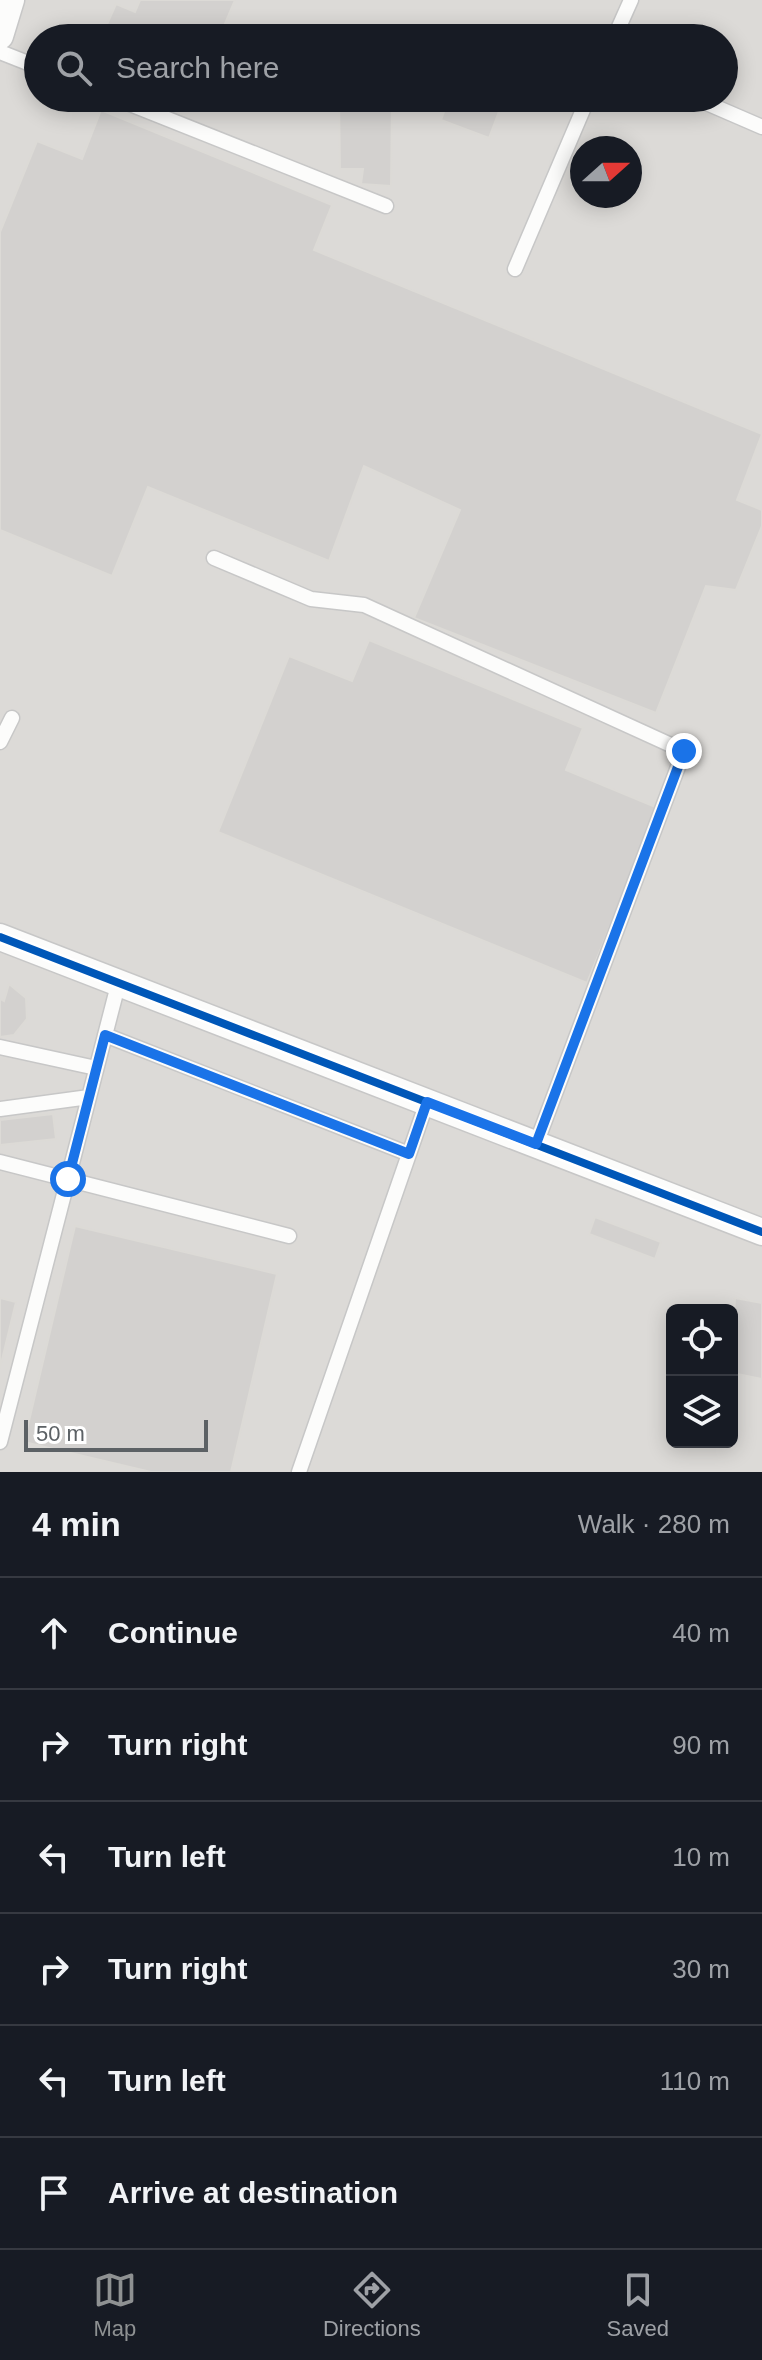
<!DOCTYPE html>
<html lang="en">
<head>
<meta charset="utf-8">
<style>
  body { margin:0; font-family:Arial,sans-serif; background:#20242c; color:#f1f3f6 }
  .controls { position:absolute; right:24px; bottom:24px; display:grid; overflow:hidden; border-radius:12px; box-shadow:0 4px 20px #0003 }
  .controls button { width:72px; height:72px; display:grid; place-items:center; padding:0; border:0; border-bottom:2px solid #363941; background:#171b24; color:#f1f3f6; font:40px sans-serif }
  .compass { position:absolute; left:570px; top:136px; width:72px; height:72px; border-radius:50%; background:#171b24; box-shadow:0 4px 20px #0003; rotate:69deg }
  .scale { position:absolute; left:24px; bottom:20px; width:184px; box-sizing:border-box; padding-left:8px; border:4px solid #5c6165; border-top:0; font-size:22px; line-height:28px; white-space:nowrap; color:#5c6165; -webkit-text-stroke:6px #fff; paint-order:stroke }
  .stop { position:absolute; width:24px; height:24px; margin:-18px; border:6px solid #1a73e8; border-radius:50%; background:#fff }
  .stop.end { background:#1a73e8; border-color:#fff; box-shadow:0 2px 8px #0008 }
  .list { margin:0; padding:0; list-style:none }
  h2 { display:flex; justify-content:space-between; align-items:center; height:104px; margin:0; padding:0 32px; font-size:34px }
  h2 small { font-size:26px; font-weight:400; color:#9ea1a6 }
  .list li { display:grid; grid-template-columns:52px 1fr auto; gap:24px; align-items:center; box-sizing:border-box; height:112px; padding:0 32px; border-top:2px solid #363941 }
  .list b { display:block; font-size:30px; white-space:nowrap }
  .list em { font-size:26px; font-style:normal; color:#9ea1a6 }
  .icon { flex:none; width:44px; height:44px; fill:none; stroke:currentColor; stroke-width:2; stroke-linecap:round; stroke-linejoin:round }
  .map { position:relative; flex:none; width:762px; height:1472px; overflow:hidden }
  .search { position:absolute; background:#171b24; box-shadow:0 4px 20px #0003; left:24px; right:24px; top:24px; height:88px; display:flex; align-items:center; gap:20px; box-sizing:border-box; padding:0 28px; border-radius:44px; color:#9ea1a6; font-size:30px }
  .sheet { height:776px; background:#171b24 }
  nav { display:flex; justify-content:space-around; align-items:center; box-sizing:border-box; height:112px; border-top:2px solid #363941; background:#171b24; font-size:22px; color:#9ea1a6 }
  nav a { display:grid; justify-items:center; gap:4px }
  nav .on { color:#8e9192 }
  .map>svg:first-child { display:block }
  .industrial { fill:#dcdad7; fill-rule:evenodd }
  .building { fill:#d3d1cf; stroke:#dcdad6; stroke-width:2 }
  .lines { fill:none; stroke-linecap:round; stroke-linejoin:round }
  .service-casing { stroke:#c7c7c7; stroke-width:17 }
  .minor-casing { stroke:#c7c7c7; stroke-width:29 }
  .service { stroke:#fcfcfb; stroke-width:14 }
  .minor { stroke:#fcfcfb; stroke-width:26 }
  .cycleway-casing { stroke:#fff; stroke-width:13 }
  .cycleway { stroke:#0057b8; stroke-width:8 }
  .route { stroke:#1a73e8; stroke-width:10 }
</style>
</head>
<body>
<div class="map">
<svg width="762" height="1472" viewBox="0 0 762 1472">
  <rect width="100%" height="100%" fill="#eceae7"/>
  <!-- industrial -->
  <path class="industrial" d="M0,0h762v1472h-762zM38,38h686v60h-686zM582,148h48v48h-48zM672,1310h60v132h-60z"/>
  <!-- building -->
  <path class="building" d="M140,0h95l-16,38h-46l-15,-7 -3,7h-54l15,-34 19,8z
    M76,27l24,11h-29z
    M298,28l22,10h-25z
    M339,98h53l-1,88 -30,-2 2,-15h-23z
    M449,98h55l-15,40 -48,-18z
    M101,110l231,95 -18,45 448,184 -25,66 25,10v16l-26,64 -30,-4 -50,127 -242,-95 46,-108 -96,-44 -35,95 -181,-74 -36,89 -112,-46v-298l37,-91 45,18z
    M369,640l214,88 -17,42 92,38 -71,175 -369,-151 71,-176 63,25z
    M9,984l17,14 1,21 -13,16 -14,2v-38l4,2z
    M53,1114l3,25 -56,6v-25z
    M595,1217l66,25 -6,17 -66,-25z
    M75,1226l202,48 -46,198h-80l-127,-30z
    M0,1298l16,4 -16,66z
    M735,1298l27,5v76l-30,-6z"/>
  <g class="lines">
    <defs>
      <path id="service" d="M614,38l17,-38
        M0,52l38,15
        M115,98l271,108
        M695,98l67,29
        M515,269l73,-171
        M214,558l97,41 53,6 320,146 -148,393
        M0,742l12,-24
        M105,1035l304,119
        M0,1047l96,21
        M0,1109l89,-12
        M0,1162l289,74
        M0,1442l118,-457
        M299,1472l128,-370"/>
      <path id="minor" d="M0,36l11,-36
        M0,937l762,295"/>
    </defs>
    <!-- service casing -->
    <use href="#service" class="service-casing"/>
    <!-- minor casing -->
    <use href="#minor" class="minor-casing"/>
    <!-- service -->
    <use href="#service" class="service"/>
    <!-- minor -->
    <use href="#minor" class="minor"/>
    <defs>
      <path id="cycleway" d="M0,937l762,295"/>
    </defs>
    <!-- cycleway casing -->
    <use href="#cycleway" class="cycleway-casing"/>
    <!-- cycleway -->
    <use href="#cycleway" class="cycleway"/>
  </g>
  <g class="lines">
    <!-- route -->
    <path class="route" d="M68,1179l37,-144 304,119 18,-52 109,42 148,-393"/>
  </g>
</svg>
<div class="controls">
<button><svg class="icon" aria-label="locate" viewBox="0 0 24 24"><circle cx="12" cy="12" r="6"/><path d="M12 2v4M12 18v4M2 12h4M18 12h4"/></svg></button>
<button><svg class="icon" aria-label="layers" viewBox="0 0 24 24"><path d="M12 4l9 5-9 5-9-5zM3 14l9 5 9-5"/></svg></button>
</div>
<svg class="compass" viewBox="-18 -18 36 36"><path d="M0-13l5 13h-10z" fill="#e53935"/><path d="M0 13l5-13h-10z" fill="#9ea1a6"/></svg>
<div class="scale">50 m</div>
<div class="stop" style="left:68px;top:1179px"></div>
<div class="stop end" style="left:684px;top:751px"></div>
<div class="search"><svg class="icon" aria-label="search" viewBox="0 0 24 24"><circle cx="10" cy="10" r="6"/><path d="M15 15l6 6"/></svg>Search here</div>
</div>
<section class="sheet">
<h2>4 min<small>Walk · 280 m</small></h2>
<ul class="list">
<li><svg class="icon" aria-label="ahead" viewBox="0 0 24 24"><path d="M12 20V5M6 11l6-6 6 6"/></svg><div><b>Continue</b></div><em>40 m</em></li>
<li><svg class="icon" aria-label="right" viewBox="0 0 24 24"><path d="M7 20v-9h11M14 6l5 5-5 5"/></svg><div><b>Turn right</b></div><em>90 m</em></li>
<li><svg class="icon" aria-label="left" viewBox="0 0 24 24"><path d="M17 20v-9H6M10 6l-5 5 5 5"/></svg><div><b>Turn left</b></div><em>10 m</em></li>
<li><svg class="icon" aria-label="right" viewBox="0 0 24 24"><path d="M7 20v-9h11M14 6l5 5-5 5"/></svg><div><b>Turn right</b></div><em>30 m</em></li>
<li><svg class="icon" aria-label="left" viewBox="0 0 24 24"><path d="M17 20v-9H6M10 6l-5 5 5 5"/></svg><div><b>Turn left</b></div><em>110 m</em></li>
<li><svg class="icon" aria-label="arrive" viewBox="0 0 24 24"><path d="M6 21V4h12l-3 4 3 4H6"/></svg><div><b>Arrive at destination</b></div></li>
</ul>
</section>
<nav>
<a class="on"><svg class="icon" aria-label="map" viewBox="0 0 24 24"><path d="M3 6l6-2 6 2 6-2v14l-6 2-6-2-6 2zM9 4v14M15 6v14"/></svg>Map</a>
<a><svg class="icon" aria-label="directions" viewBox="0 0 24 24"><path d="M12 3l9 9-9 9-9-9zM9 14v-3h6M13 9l2 2-2 2"/></svg>Directions</a>
<a><svg class="icon" aria-label="saved" viewBox="0 0 24 24"><path d="M7 4h10v16l-5-4-5 4z"/></svg>Saved</a>
</nav>
</body>
</html>
